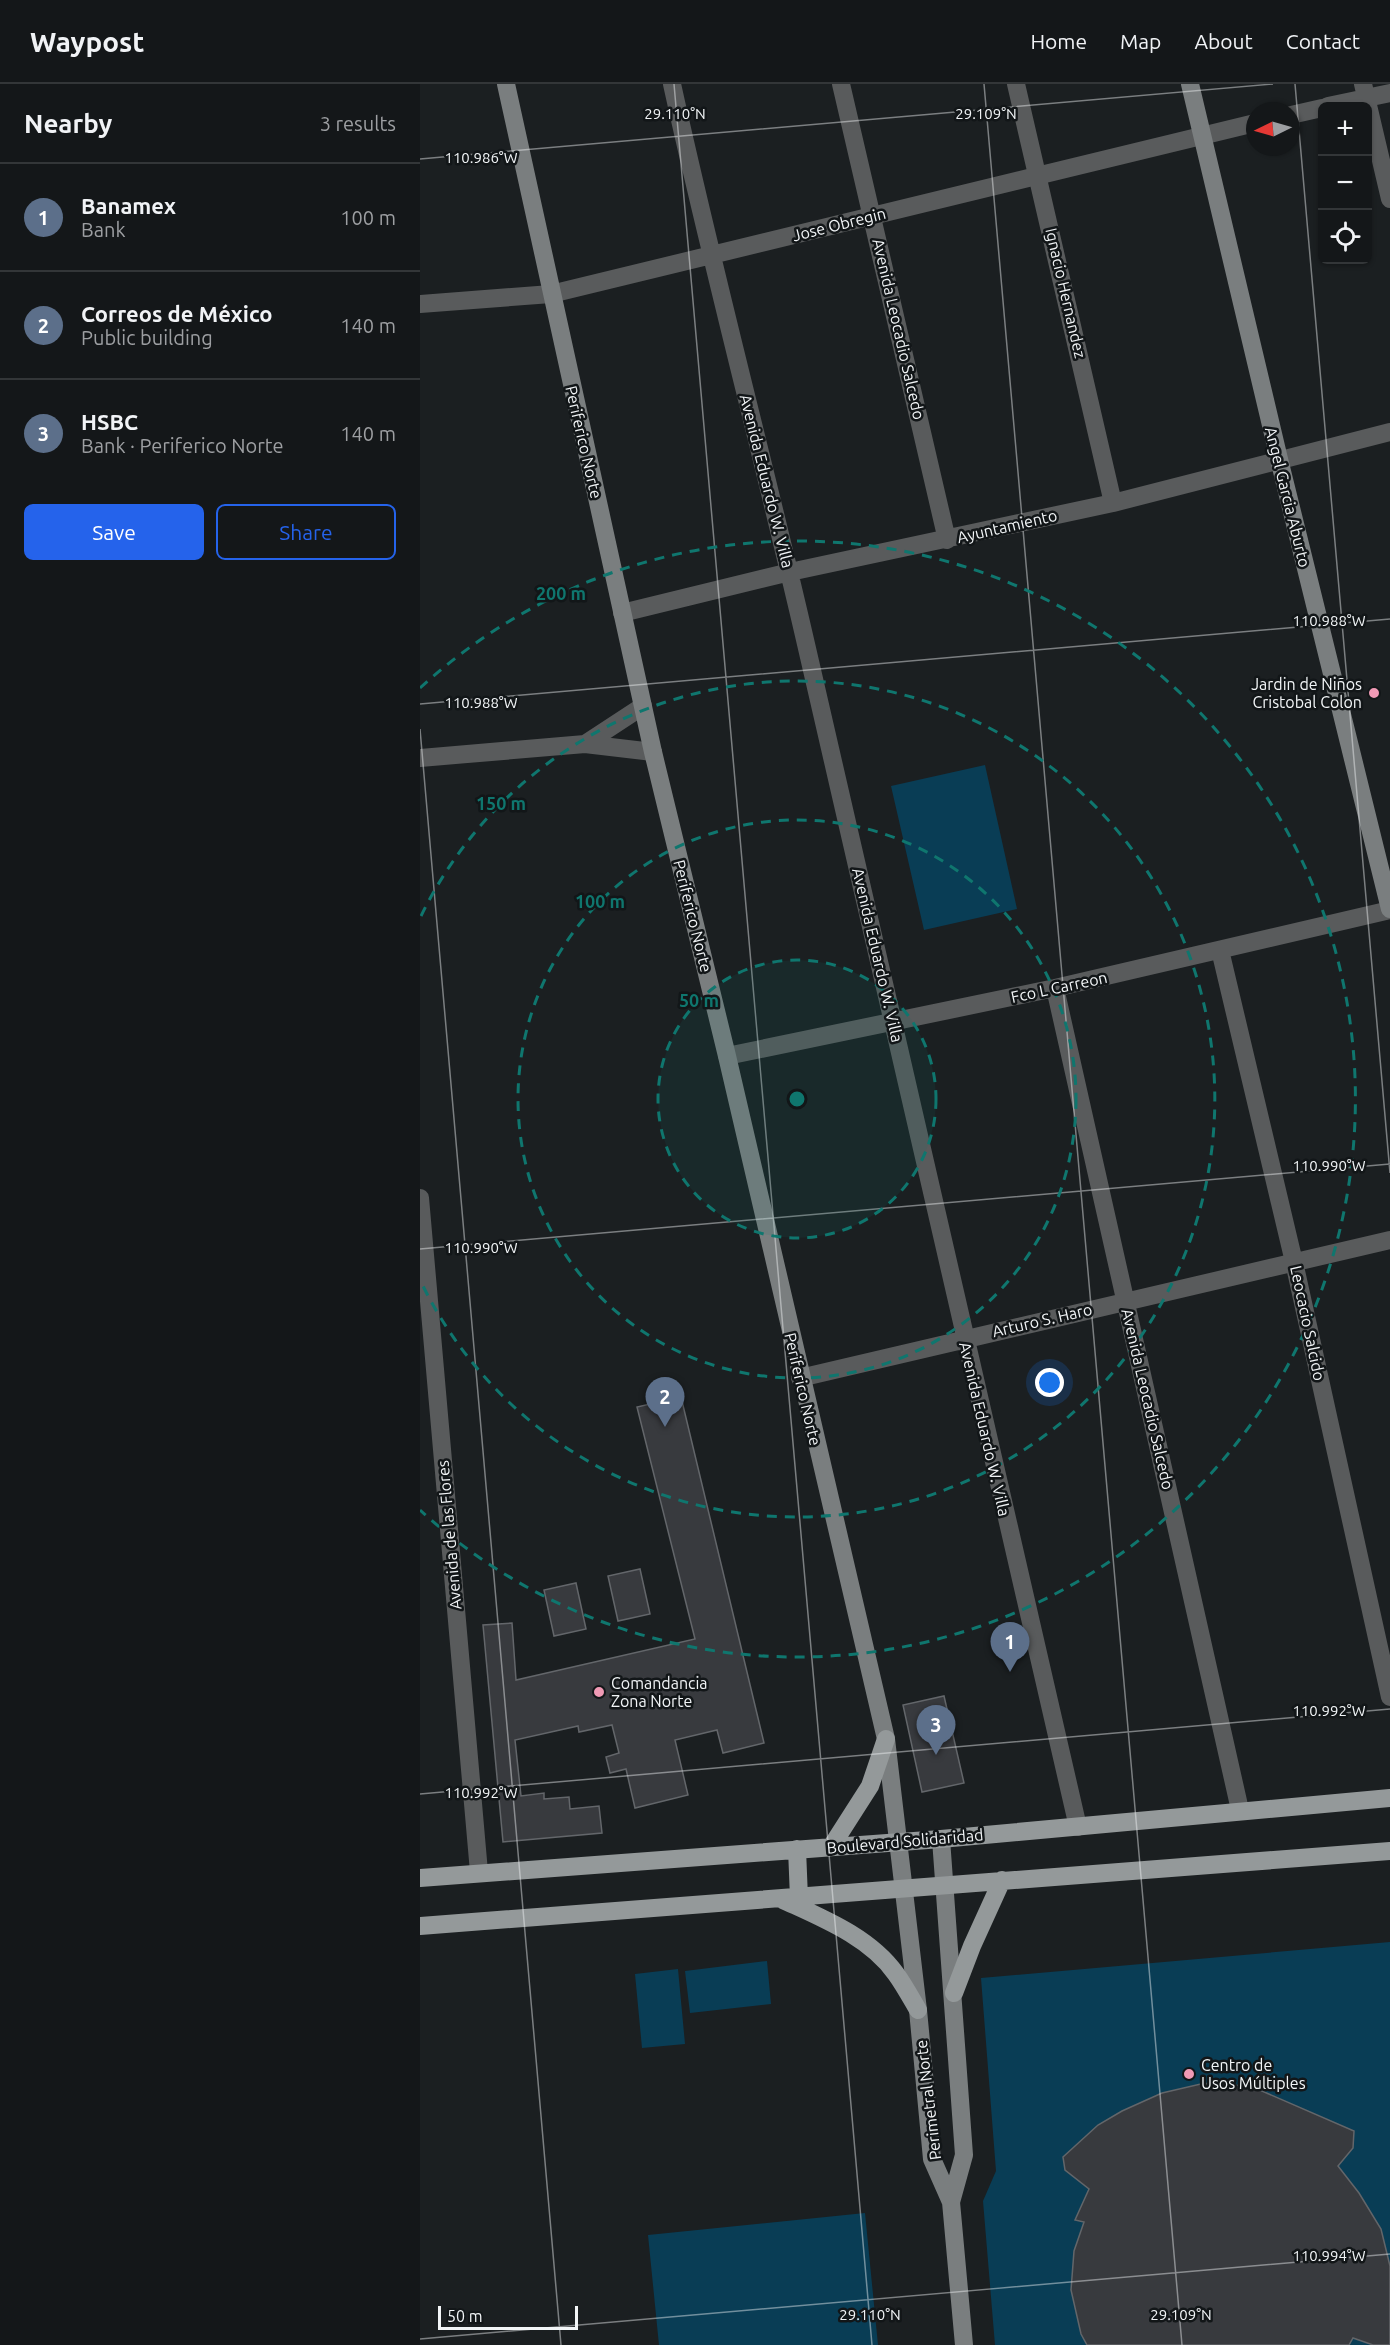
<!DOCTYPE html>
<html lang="en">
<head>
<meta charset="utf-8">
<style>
  body { margin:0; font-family:Ubuntu,sans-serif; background:#212426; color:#f1f3f6 }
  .controls { position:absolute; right:18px; top:18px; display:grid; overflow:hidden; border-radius:9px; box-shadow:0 2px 4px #0004 }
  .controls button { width:54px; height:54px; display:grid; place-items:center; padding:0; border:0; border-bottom:2px solid #333638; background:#141719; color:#f1f3f6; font:30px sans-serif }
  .compass { position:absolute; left:826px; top:18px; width:54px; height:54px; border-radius:50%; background:#141719; box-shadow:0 2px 4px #0004; rotate:265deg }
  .scale { position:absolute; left:18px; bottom:15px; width:140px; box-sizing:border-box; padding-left:6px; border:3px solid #f2f5f7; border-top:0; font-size:16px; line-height:21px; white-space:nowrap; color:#f2f5f7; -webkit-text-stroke:4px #121618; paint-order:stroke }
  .you { position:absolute; left:630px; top:1299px; width:21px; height:21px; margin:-15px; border:4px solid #fff; border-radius:50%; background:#1a73e8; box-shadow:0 0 0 9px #1a73e833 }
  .badge { display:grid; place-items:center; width:39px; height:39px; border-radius:50%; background:#2563eb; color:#fff; font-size:20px; font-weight:700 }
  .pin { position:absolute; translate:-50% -50px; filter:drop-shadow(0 2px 3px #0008) }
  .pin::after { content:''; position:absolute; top:32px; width:21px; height:18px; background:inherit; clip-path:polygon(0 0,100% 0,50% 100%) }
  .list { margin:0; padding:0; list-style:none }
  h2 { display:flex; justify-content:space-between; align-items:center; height:78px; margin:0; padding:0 24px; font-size:26px }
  h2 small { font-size:20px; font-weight:400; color:#9d9fa2 }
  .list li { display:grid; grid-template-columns:39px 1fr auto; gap:18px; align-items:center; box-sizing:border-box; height:108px; padding:0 24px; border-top:2px solid #333638 }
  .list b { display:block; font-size:22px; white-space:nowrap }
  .list p { margin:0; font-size:20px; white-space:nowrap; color:#9d9fa2 }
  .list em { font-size:20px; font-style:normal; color:#9d9fa2 }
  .actions { display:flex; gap:12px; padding:18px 24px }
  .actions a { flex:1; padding:14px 0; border:2px solid #2563eb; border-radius:9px; text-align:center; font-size:21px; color:#2563eb }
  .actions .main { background:#2563eb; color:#fff }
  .icon { flex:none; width:33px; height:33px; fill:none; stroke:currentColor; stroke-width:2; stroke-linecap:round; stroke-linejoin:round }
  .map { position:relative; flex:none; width:970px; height:2261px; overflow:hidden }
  header { display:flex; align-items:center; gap:36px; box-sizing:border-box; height:84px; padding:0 30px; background:#141719; border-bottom:2px solid #333638 }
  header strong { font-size:28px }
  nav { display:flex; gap:33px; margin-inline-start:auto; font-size:21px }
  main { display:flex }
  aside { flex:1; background:#141719 }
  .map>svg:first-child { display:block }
  .green { fill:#093d55 }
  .building { fill:#383a3e; stroke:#63666a; stroke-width:1.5 }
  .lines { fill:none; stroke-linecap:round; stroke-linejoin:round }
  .street { stroke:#595b5c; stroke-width:18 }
  .secondary { stroke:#7a7e7f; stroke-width:18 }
  .primary { stroke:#94999a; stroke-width:18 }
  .ticks { fill:none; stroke:#f2f5f7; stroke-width:1.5; stroke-opacity:0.45 }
  .ring { fill:none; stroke:#0f766e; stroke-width:3; stroke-dasharray:10 8 }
  .poi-dot { fill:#f09ab5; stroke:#121618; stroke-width:2 }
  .labels { text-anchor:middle; stroke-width:5; stroke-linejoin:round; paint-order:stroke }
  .street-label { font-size:16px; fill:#f2f5f7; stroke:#121618 }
  .poi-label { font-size:16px; fill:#f2f5f7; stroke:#121618; text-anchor:start }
  .ticks-label { font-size:15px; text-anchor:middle; fill:#f2f5f7; stroke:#121618; stroke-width:5; stroke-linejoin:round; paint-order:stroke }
  .centre { fill:#0f766e; stroke:#121618; stroke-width:3 }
  .ring-label { font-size:18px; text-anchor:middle; font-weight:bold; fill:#0f766e; stroke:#121618; stroke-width:5; stroke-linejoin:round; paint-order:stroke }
</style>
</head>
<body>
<header>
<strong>Waypost</strong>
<nav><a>Home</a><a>Map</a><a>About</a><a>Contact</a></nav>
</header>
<main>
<aside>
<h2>Nearby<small>3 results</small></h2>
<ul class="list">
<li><span class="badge" style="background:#5c6f8a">1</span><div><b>Banamex</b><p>Bank</p></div><em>100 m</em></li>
<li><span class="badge" style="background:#5c6f8a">2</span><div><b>Correos de México</b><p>Public building</p></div><em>140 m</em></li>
<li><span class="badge" style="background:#5c6f8a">3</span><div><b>HSBC</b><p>Bank · Periferico Norte</p></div><em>140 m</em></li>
</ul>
<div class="actions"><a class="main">Save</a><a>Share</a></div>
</aside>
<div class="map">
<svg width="970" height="2261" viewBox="0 0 970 2261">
  <rect width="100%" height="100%" fill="#1b1f21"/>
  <!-- green -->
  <path class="green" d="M565,681l32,144 -93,21 -33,-144z
    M970,1858v403h-395l-12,-144 13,-30 -15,-193z
    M347,1877l4,43 -81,9 -5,-42z
    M258,1885l7,75 -43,4 -7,-74z
    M445,2129l13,132h-219l-11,-110z"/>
  <!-- building -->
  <path class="building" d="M261,1313l83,346 -41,10 -6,-23 -42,10 13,55 -53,13 -9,-39 -16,4 -4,-16 13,-4 -7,-28 -33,7 -1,-6 -63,14 6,56 23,-3v6l25,-2 1,12 29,-3 3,27 -99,9 -20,-217 29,-2 4,57 179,-41 -58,-232z
    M220,1485l10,45 -32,7 -10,-45z
    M156,1499l10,46 -32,7 -10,-46z
    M524,1612l20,87 -42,9 -19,-87z
    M785,1999l14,5 27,-4 108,47 -1,17 -15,18 21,27 22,36 9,37v79h-17l-20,-7 -4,7h-262l-6,-11 -10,-44 3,-39 10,-29 -9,-2 14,-31 -24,-19 -2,-13 35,-32 24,-14 40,-18z"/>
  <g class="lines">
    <!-- street -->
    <path class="street" d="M252,0c41,187 91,373 134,560 92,394 180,789 272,1183
      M421,0l106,456
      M596,0l97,419
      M943,0l27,115
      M908,22l62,-13
      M871,31l31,-7
      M0,220l131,-10 704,-171
      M202,529l168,-41 323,-69 277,-71
      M165,660l58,-38
      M0,674l165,-14 68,8
      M800,866l74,312 96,435
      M635,904l185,822
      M307,972l328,-68 335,-78
      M0,1114l59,674
      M380,1294l590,-138"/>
    <!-- secondary -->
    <path class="secondary" d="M86,0l147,668 74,304 159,683 32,271 14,149 19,43 13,143
      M770,0l89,375 111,450
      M521,1755l23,316 -13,47"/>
    <!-- primary -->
    <path class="primary" d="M411,1763l39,-61 16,-47
      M377,1765l2,49
      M0,1794l521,-39 449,-41
      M363,1816c39,18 87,37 113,74 8,11 15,24 22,36
      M0,1842l970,-75
      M534,1909l18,-47 30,-66"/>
  </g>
  <!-- ticks -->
  <path class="ticks" d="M254,0l198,2261M564,0l198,2261M875,0l95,1089M0,75l853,-75M0,620l970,-85M0,645l141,1616M0,1165l970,-85M0,1710l970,-85M0,2255l970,-85"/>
  <!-- distance rings -->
  <circle cx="377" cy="1015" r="139" fill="#0f766e" fill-opacity=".12"/>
  <g class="ring">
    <circle cx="377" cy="1015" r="139"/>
    <circle cx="377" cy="1015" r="279"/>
    <path d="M1 832A418 418 0 1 1 1 1198"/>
    <path d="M0 604A558 558 0 1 1 0 1426"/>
  </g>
  <!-- markers -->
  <g class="poi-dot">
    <circle cx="954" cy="609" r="6"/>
    <circle cx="179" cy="1608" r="6"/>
    <circle cx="769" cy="1990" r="6"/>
  </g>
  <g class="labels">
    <!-- street labels -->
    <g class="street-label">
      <text transform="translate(419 140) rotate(-14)" y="6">Jose Obregin</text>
      <text transform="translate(646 209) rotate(77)" y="6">Ignacio Hernandez</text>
      <text transform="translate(479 245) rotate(77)" y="6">Avenida Leocadio Salcedo</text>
      <text transform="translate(164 358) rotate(77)" y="6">Periferico Norte</text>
      <text transform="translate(347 397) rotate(76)" y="6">Avenida Eduardo W. Villa</text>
      <text transform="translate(868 413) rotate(76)" y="6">Angel Garcia Aburto</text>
      <text transform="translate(587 442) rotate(-13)" y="6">Ayuntamiento</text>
      <text transform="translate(273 832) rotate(76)" y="6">Periferico Norte</text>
      <text transform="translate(458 871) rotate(77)" y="6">Avenida Eduardo W. Villa</text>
      <text transform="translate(639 903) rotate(-12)" y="6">Fco L Carreon</text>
      <text transform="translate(622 1236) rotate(-13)" y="6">Arturo S. Haro</text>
      <text transform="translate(888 1239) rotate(78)" y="6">Leocacio Salcido</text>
      <text transform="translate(383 1305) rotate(77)" y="6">Periferico Norte</text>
      <text transform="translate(728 1315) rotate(77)" y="6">Avenida Leocadio Salcedo</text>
      <text transform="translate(565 1345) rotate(77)" y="6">Avenida Eduardo W. Villa</text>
      <text transform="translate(29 1451) rotate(-95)" y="6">Avenida de las Flores</text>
      <text transform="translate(485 1757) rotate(-5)" y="6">Boulevard Solidaridad</text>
      <text transform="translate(508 2016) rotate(-97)" y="6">Perimetral Norte</text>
    </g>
    <!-- poi labels -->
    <g class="poi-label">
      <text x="942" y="606" text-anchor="end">Jardin de Niños<tspan x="942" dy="18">Cristobal Colon</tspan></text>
      <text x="191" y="1605">Comandancia<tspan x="191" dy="18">Zona Norte</tspan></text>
      <text x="781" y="1987">Centro de<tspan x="781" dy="18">Usos Múltiples</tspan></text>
    </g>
  </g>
  <g class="ticks-label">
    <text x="255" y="35">29.110°N</text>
    <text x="566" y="35">29.109°N</text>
    <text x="61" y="79">110.986°W</text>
    <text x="909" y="542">110.988°W</text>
    <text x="61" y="624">110.988°W</text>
    <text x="909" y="1087">110.990°W</text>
    <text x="61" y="1169">110.990°W</text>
    <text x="909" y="1632">110.992°W</text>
    <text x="61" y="1714">110.992°W</text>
    <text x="909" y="2177">110.994°W</text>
    <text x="450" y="2236">29.110°N</text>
    <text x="761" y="2236">29.109°N</text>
  </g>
  <circle cx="377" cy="1015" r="9" class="centre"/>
  <g class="ring-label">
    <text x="141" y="516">200 m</text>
    <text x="81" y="726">150 m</text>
    <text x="180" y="824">100 m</text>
    <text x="279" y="923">50 m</text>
  </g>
</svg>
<div class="controls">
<button>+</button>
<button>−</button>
<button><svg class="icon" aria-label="locate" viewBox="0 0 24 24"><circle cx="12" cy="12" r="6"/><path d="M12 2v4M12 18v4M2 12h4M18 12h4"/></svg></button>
</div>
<svg class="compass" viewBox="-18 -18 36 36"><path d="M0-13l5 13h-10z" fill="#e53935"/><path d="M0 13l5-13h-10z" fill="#9d9fa2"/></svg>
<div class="scale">50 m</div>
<div class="you"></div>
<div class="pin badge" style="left:590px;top:1588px;background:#5c6f8a">1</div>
<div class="pin badge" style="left:245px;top:1343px;background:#5c6f8a">2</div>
<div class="pin badge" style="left:516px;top:1671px;background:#5c6f8a">3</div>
</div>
</main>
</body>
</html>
